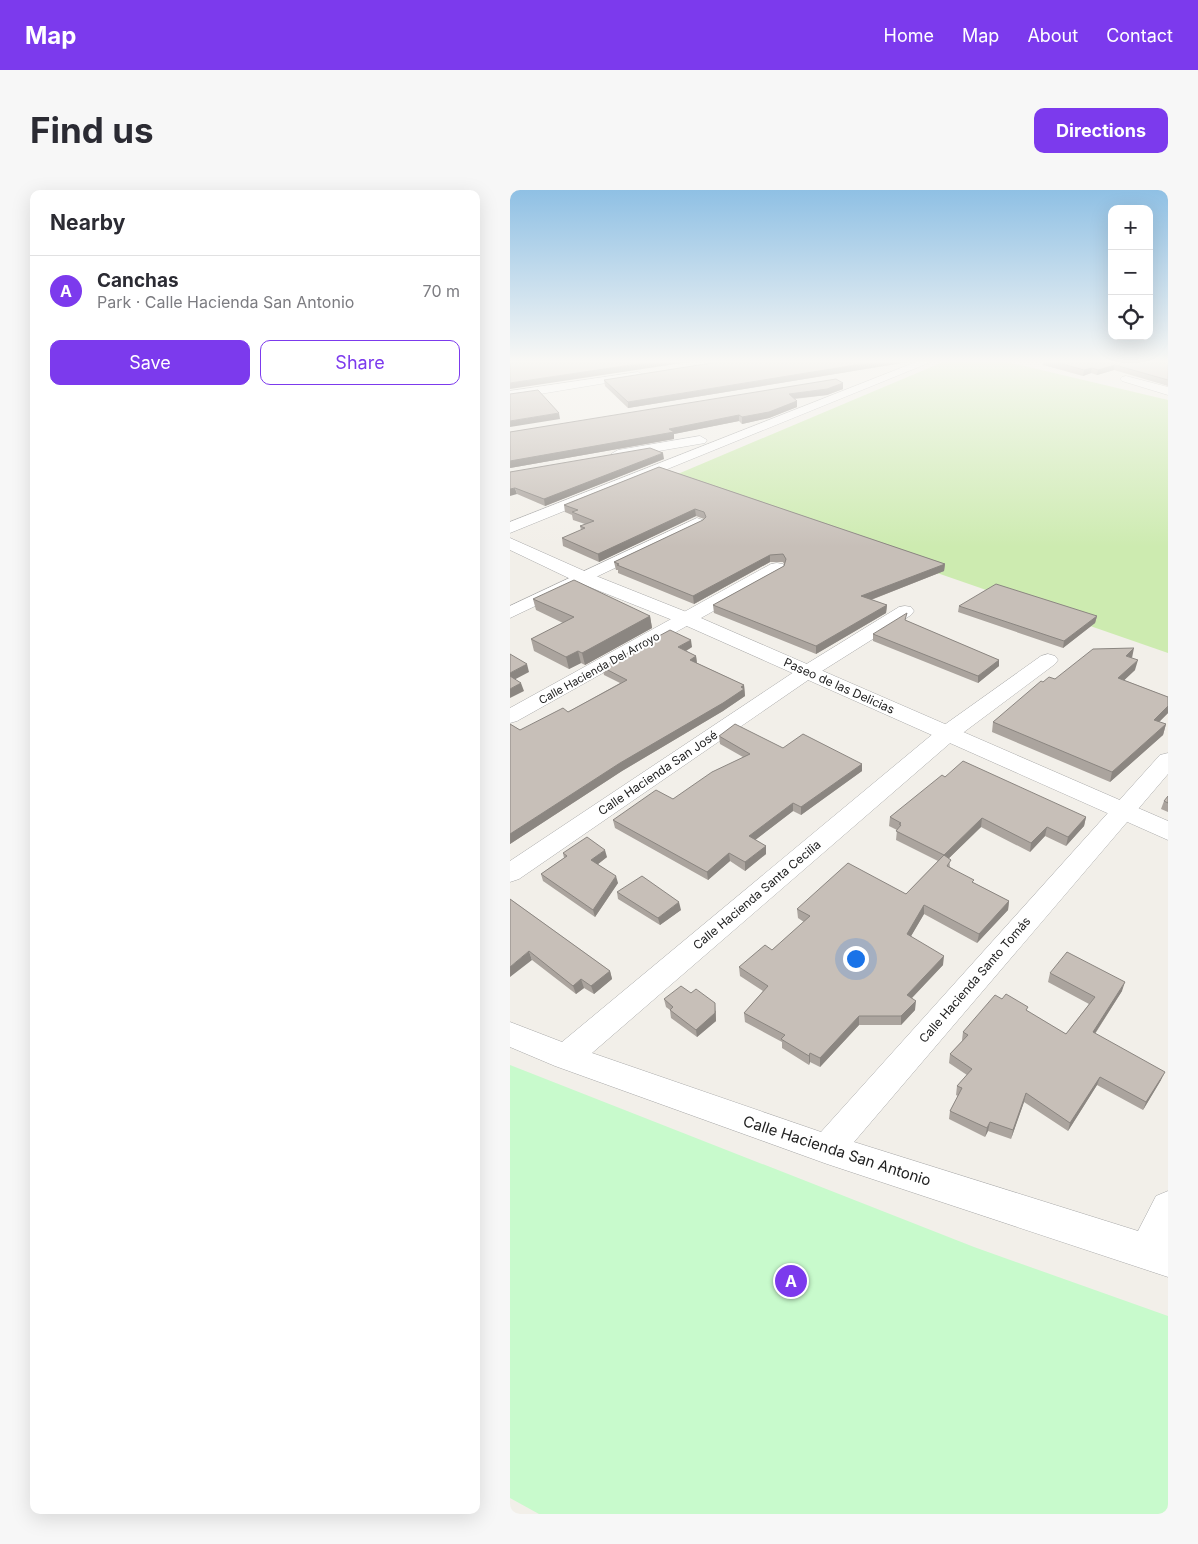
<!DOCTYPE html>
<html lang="en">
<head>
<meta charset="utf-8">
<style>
  body { margin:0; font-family:Inter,sans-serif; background:#f7f7f7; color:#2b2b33 }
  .controls { position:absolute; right:15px; top:15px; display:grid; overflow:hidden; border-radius:10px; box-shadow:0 5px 20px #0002 }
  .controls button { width:45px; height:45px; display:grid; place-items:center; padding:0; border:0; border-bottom:1px solid #e1e1e2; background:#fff; color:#2b2b33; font:25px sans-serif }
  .you { position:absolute; left:345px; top:768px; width:18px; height:18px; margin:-12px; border:4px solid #fff; border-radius:50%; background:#1a73e8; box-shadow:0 0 0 8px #1a73e833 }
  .badge { display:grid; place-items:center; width:32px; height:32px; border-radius:50%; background:#7c3aed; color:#fff; font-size:16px; font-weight:700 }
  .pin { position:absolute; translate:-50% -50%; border:2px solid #fff; box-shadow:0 1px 5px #0006 }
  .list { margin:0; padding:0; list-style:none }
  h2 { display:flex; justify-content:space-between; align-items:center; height:65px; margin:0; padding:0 20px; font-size:21px }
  h2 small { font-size:16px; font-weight:400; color:#7c7c81 }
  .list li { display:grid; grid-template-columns:32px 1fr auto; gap:15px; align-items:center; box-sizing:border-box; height:70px; padding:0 20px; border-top:1px solid #e1e1e2 }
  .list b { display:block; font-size:19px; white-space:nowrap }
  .list p { margin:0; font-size:16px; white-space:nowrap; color:#7c7c81 }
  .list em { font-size:16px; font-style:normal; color:#7c7c81 }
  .actions { display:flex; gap:10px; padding:15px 20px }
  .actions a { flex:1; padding:11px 0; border:1px solid #7c3aed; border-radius:10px; text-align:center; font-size:18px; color:#7c3aed }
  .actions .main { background:#7c3aed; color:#fff }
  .icon { flex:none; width:28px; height:28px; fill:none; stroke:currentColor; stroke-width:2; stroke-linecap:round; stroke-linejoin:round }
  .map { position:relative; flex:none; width:658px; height:1324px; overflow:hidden; border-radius:10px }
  header { display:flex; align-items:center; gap:30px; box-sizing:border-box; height:70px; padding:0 25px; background:#7c3aed; color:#fff }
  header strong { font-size:24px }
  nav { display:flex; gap:28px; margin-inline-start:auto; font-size:18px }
  .intro { display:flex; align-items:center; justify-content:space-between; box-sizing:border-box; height:120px; padding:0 30px }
  h1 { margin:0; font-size:35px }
  .button { padding:12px 22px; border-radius:10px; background:#7c3aed; color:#fff; font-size:18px; font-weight:700 }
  main { display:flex; gap:30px; padding:0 30px }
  aside { flex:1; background:#fff; border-radius:10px; box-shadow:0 5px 20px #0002 }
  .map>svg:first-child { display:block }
  .grass { fill:#cdebb0 }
  .park { fill:#c8facc }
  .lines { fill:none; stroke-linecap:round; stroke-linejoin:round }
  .minor-casing { stroke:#a9a9a9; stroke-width:1 }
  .tertiary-casing { stroke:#a9a9a9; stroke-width:1 }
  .minor { fill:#fff; fill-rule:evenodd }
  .tertiary { fill:#fff; fill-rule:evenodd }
  .wall { fill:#aba49e }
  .shaded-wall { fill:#8b8681 }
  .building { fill:#c7bfb8; stroke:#8b8681 }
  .labels { text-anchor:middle; stroke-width:4; stroke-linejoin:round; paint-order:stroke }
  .far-street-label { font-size:11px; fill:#222; stroke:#fff }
  .street-label { font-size:12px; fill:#222; stroke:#fff }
  .near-street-label { font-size:15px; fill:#222; stroke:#fff }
</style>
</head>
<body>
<header>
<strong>Map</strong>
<nav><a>Home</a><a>Map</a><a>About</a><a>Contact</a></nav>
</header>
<div class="intro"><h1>Find us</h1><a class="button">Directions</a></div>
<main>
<aside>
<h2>Nearby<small></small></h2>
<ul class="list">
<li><span class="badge">A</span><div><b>Canchas</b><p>Park · Calle Hacienda San Antonio</p></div><em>70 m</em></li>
</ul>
<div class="actions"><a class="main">Save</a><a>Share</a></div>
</aside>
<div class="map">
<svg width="658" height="1324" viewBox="0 0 658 1324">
  <rect width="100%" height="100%" fill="#f2efe9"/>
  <!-- grass -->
  <path class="grass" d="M433,172h64l161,38v253l-502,-174z"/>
  <!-- park -->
  <path class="park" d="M0,875l464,182 194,69v198h-629l-29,-16z"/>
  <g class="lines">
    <defs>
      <path id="minor" d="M406,172h15l-421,171v-11z
        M128,182l6,3 -2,2 -132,22v-8z
        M616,186l42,11v8l-46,-14 -2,-2 2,-2z
        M190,246l7,4 -2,3 -87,15 -7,-4 7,-4z
        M187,328l6,2 2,3 -2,3 -193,92v-12z
        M267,373l6,1 2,4 -2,4 -266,149 -7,2v-15l261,-144z
        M395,416l6,1 3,4 -3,4 -97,61 -295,203 -9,3v-21l290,-193 99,-61z
        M538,464l7,2 3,4 -3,4 -99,74 -364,315 229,79 339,-377 8,-2v21l-314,368 284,89 18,-35 12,-5v86l-341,-113 -272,-98 -45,-19v-25l52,20 378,-314 101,-72z"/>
      <path id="tertiary" d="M0,348l81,36 103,41 474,206v19l-488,-217 -103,-41 -67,-32z"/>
    </defs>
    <!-- minor casing -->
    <use href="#minor" class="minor-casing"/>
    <!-- tertiary casing -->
    <use href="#tertiary" class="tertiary-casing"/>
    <!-- minor -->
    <use href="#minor" class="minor"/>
    <!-- tertiary -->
    <use href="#tertiary" class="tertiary"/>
  </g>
  <!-- wall -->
  <path class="wall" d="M208,172h190l-280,46 -23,-22 -1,-6z
    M534,172h124v24l-54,-16 -17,5 -6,-2 -8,3 -40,-11z
    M333,193v6l-16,6 -32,4 2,8 -28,11 -27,6 -3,-3 -65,13v5l-164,29v-36z
    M154,269l-119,47 -28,-12 -7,-22z
    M149,277l286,97 -1,7 -73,29 16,5 -1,8 -70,41 -102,-41 -1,-8 71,-39v-2l-1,-2h-13l-76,42 -76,-31v-3h-2l-2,-8 89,-42 1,-1 -8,-3 -97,46 -36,-16 -1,-8 19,-8 -1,-4 5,-2 -12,-4 -1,-5 -7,-3 -1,-7z
    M23,409l117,17 2,12 -67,37 -4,-2 -12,6 -35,-18 -3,-12 32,-16 -27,-13z
    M449,416l138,10 -2,7 -32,25 -105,-36z
    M397,430l-1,1 93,39v6l-21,17 -105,-42v-7z
    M182,457l-6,4 10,5 1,7 47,22 1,11 -22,15 -101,60 -112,73v-120l10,6 48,-18 52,-29 -16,-8 -2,-8z
    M622,468l3,12 -11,10 44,17v16l-9,9 7,2 -3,11 -53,47 -118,-50 1,-10 50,-40z
    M209,546l143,28v7l-61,44 -8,-4 -38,29 11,6v8l-21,17 -15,-10 -22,19 -93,-52 -2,-8 60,-21 70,-42 -23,-13z
    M435,587l141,40 -2,9 -18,20 -21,-10 -15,16 -49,-25 -32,31 1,9 24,16 35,18 -1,9 -31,33 -53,-29 -13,22 32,29 -31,33 3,12 -14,15h-42l-39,42 -10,-5 -1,3 -27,-17v-6l-37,-20 -1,-9 19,-22 -23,-15 -1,-9 33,-17 32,-28 -6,-4 -1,-9 109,-15 32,-33 -42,-21 1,-10 -8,-4 1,-9z
    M658,606v16l-7,-3 3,-8z
    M53,663l44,4 -9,7 20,19 -23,34 -52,-36 -2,-7 23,-16z
    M107,702l64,18 -21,15 -42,-26z
    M0,709l100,72 2,8 -18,15 -10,-6 -8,6 -44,-34z
    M540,783l72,18 -27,43 66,46 -18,30 -46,-25 -29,46 -44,-29 -13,37 -23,-8 -3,6 -36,-18 1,-8 8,-15 -2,-1 1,-9 10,-11 -18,-12 1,-9 12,-13v-1l1,-8 39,-33 25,12 39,23 23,-30 -41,-22z
    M154,809l52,12v10l-19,16 -26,-19 -1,-8 -4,-3z"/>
  <!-- shaded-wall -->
  <path class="shaded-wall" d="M141,172h38l-179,27v-6z
    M364,172h34l-280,46v-6z
    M605,175l-1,5 -17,5 1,-5z
    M582,178l-1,5 -8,3 1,-6z
    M333,193v6l-16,6 -38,4v-5z
    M287,211v6l-28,11 -27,6v-7z
    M49,223l1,6 -50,8v-6z
    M229,225v6l-65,13v5l-164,29v-7z
    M153,263l1,6 -119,47 -1,-7z
    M5,298l2,6 -7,2v-7z
    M185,319l1,7 -97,46 -1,-8z
    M260,365v7l-76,42 -1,-8z
    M435,374l-1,7 -84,33 1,-8z
    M377,415l-1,8 -70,41v-8z
    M140,426l2,12 -67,37 -3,-12z
    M587,426l-2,7 -32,25 1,-7z
    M181,450l1,7 -13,8 -1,-8z
    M624,458l-2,10 -6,-2z
    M68,461l3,12 -12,6 -3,-12z
    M186,466l1,8 -7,-4z
    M489,470v6l-21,17v-7z
    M628,470l-3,10 -19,18 2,-10z
    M17,474l2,8 -19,10v-9z
    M11,493l3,8 -14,7v-9z
    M234,495l1,11 -22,15 -101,60 -112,73v-10l110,-71z
    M658,516v7l-17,17 3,-10z
    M656,534l-3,11 -53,47 2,-10z
    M352,574v7l-61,44v-8z
    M283,613v8l-43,33 -1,-8z
    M576,627l-2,9 -18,20 2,-9z
    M472,628l-1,9 -38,37 1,-9z
    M537,637l-2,9 -15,16 1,-9z
    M256,656v8l-21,17v-9z
    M95,660l2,7 -14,11 -2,-8z
    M219,663l1,8 -22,19 -1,-8z
    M106,686l2,7 -23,34 -2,-7z
    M499,711l-1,9 -31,33 2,-9z
    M169,712l2,8 -21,15 -2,-7z
    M414,715v9l-17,29v-9z
    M19,761l3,9 -22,17v-10z
    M434,766l-1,9 -37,39 1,-9z
    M100,781l2,8 -18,15 -3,-8z
    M71,789l3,9 -8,6 -3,-8z
    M615,792l-3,9 -32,50 3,-9z
    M406,811l-1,9 -14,15v-9z
    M205,813l1,18 -19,16 -1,-7z
    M349,826v9l-39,42v-9z
    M300,863v9l-1,3v-9z
    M655,882l-4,8 -18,30 3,-8z
    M590,887l-3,8 -29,46 2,-8z
    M516,903l-2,9 -13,37 2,-9z
    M480,932l-2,9 -3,6 2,-9z"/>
  <!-- building -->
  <path class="building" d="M6,172h135l-141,21v-20z
    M208,172h156l-246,40 -24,-22z
    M545,172h113v18l-53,-15 -17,5 -6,-2 -8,2z
    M326,189l7,4 -16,6 -38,5 8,7 -28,11 -27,5 -3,-2 -70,14 5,3 -164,29v-29z
    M28,200l21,23 -49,8v-27z
    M140,258l13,5 -119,46 -29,-11 -5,1v-17z
    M149,277l286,97 -84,32 26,9 -71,41 -103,-41 71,-39 2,-7 -3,-5 -13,1 -77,41 -76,-31 2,-1 -5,-2 89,-42 3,-3 -2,-5 -9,-3 -97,45 -36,-16 23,-10 -5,-2 14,-5 -22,-9 6,-2 -14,-5z
    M64,390l76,36 -68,37 -4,-2 -12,6 -35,-18 43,-22 -41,-18z
    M486,394l101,32 -33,25 -105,-35z
    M397,423l-2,7 94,40 -21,16 -105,-42z
    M160,440l21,10 -13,7 18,9 -6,4 54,25 -3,2 3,2 -21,14 -103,60 -110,71v-110l10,6 43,-22 5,4 59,-32 -25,-13z
    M624,458l-8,8 12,4 -20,18 50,19v9l-14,14 12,4 -54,48 -119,-50 48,-41 2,1 6,-5 6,2 38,-30z
    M0,464l17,10 -17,9z
    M0,486l11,7 -11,6z
    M225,534l48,24 20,-14 59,30 -61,43 -8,-4 -44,33 17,10 -21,16 -16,-9 -22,19 -94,-52 43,-30 17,9 39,-27 38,-18 -31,-18z
    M453,571l123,56 -18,20 -21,-10 -16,16 -49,-25 -38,37 7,5 -4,6 27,14 -2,2 37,19 -30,33 -55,-29 -17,29 37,22 -37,39 9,6 -15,15h-42l-39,42 -10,-5 -1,3 -28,-17 4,-4 -41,-22 24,-27 -29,-19 26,-22 7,5 38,-34 -13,-7 51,-46 58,31 38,-39 -48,-24 5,-6 -2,-1 2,-1 -11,-6 52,-42 3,2z
    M658,606v7l-4,-2z
    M77,647l18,13 -14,10 25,16 -23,34 -52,-36 26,-18 -4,-3z
    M132,686l37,26 -21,16 -41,-26z
    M0,709l100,72 -19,15 -10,-7 -8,7 -44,-35 -19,16z
    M557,762l58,30 -32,50 72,40 -19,30 -46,-25 -30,46 -44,-30 -13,37 -23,-8 -3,6 -37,-17 12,-23 -5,-2 15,-17 -22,-15 18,-19 -5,-3 32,-37 7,4 4,-5 22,13 -2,3 40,24 29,-37 -45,-24z
    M171,796l10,7 5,-4 19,14v10l-19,17 -26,-20 3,-3 -9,-8z"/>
  <!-- sky -->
  <linearGradient id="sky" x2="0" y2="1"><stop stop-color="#8fc0e4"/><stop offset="0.48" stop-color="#f9f8f5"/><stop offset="1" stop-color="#f9f8f5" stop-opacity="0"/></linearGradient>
  <rect width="658" height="357" fill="url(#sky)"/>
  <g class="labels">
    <!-- far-street labels -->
    <g class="far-street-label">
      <text transform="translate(89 478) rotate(-29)" y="4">Calle Hacienda Del Arroyo</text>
    </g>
    <!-- street labels -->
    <g class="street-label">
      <text transform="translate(329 496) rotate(24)" y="4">Paseo de las Delicias</text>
      <text transform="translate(148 583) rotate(-34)" y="4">Calle Hacienda San José</text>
      <text transform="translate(247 705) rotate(-40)" y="4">Calle Hacienda Santa Cecilia</text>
      <text transform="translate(465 790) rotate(-49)" y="4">Calle Hacienda Santo Tomás</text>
    </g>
    <!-- near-street labels -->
    <g class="near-street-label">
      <text transform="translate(327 961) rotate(18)" y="5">Calle Hacienda San Antonio</text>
    </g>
  </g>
</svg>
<div class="controls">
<button>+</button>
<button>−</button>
<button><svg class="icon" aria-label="locate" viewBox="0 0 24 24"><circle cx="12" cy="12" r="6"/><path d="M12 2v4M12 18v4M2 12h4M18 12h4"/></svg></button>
</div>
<div class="you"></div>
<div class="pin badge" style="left:281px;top:1091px">A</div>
</div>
</main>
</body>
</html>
